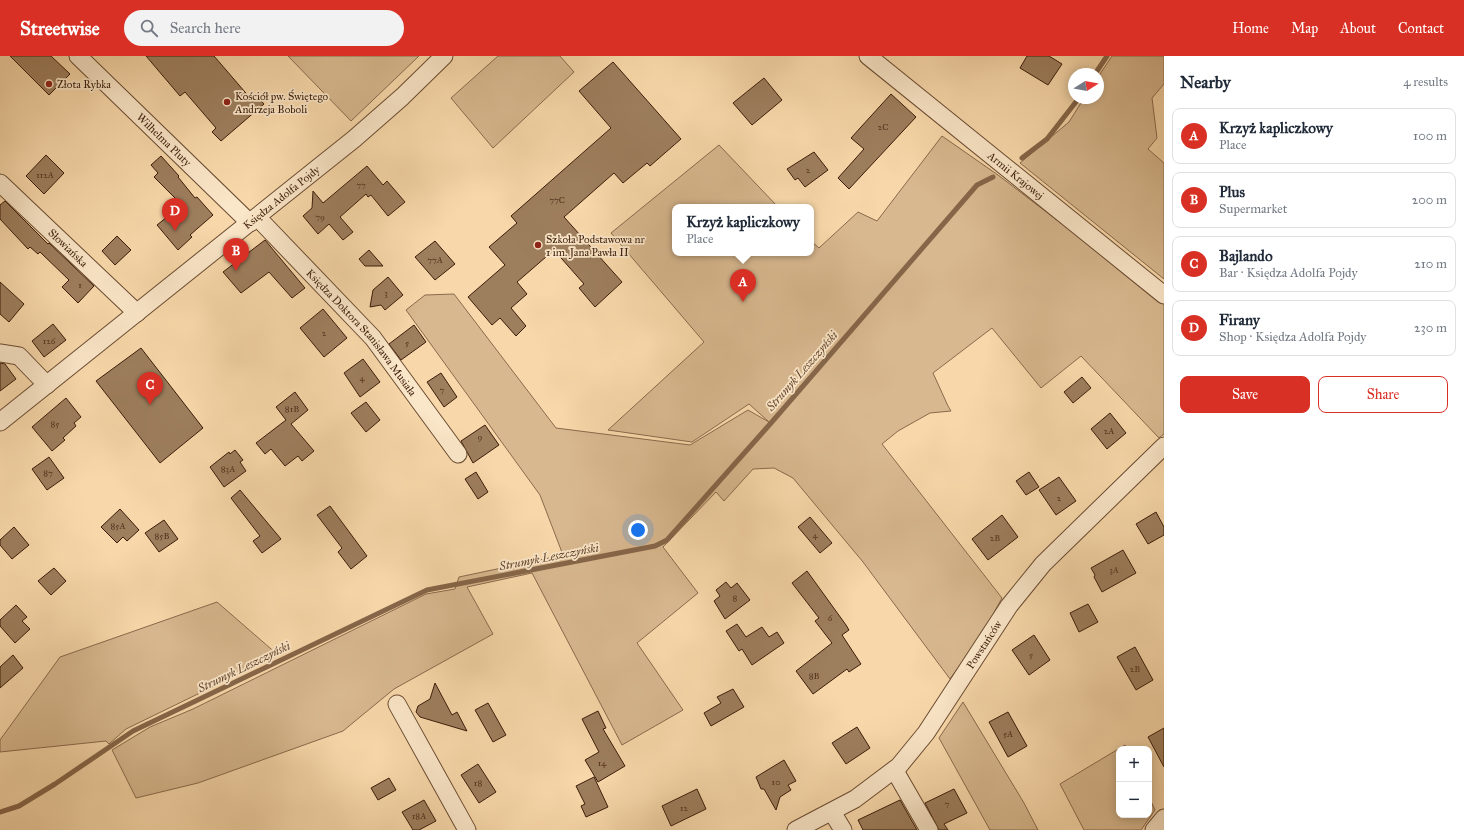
<!DOCTYPE html>
<html lang="en">
<head>
<meta charset="utf-8">
<style>
  body { margin:0; font-family:"IM FELL Great Primer",serif; background:#f2f2f3; color:#1f2937 }
  .controls { position:absolute; right:12px; bottom:12px; display:grid; overflow:hidden; border-radius:8px; box-shadow:0 2px 10px #0003 }
  .controls button { width:36px; height:36px; display:grid; place-items:center; padding:0; border:0; border-bottom:1px solid #e0e1e3; background:#fff; color:#1f2937; font:20px sans-serif }
  .compass { position:absolute; left:1068px; top:12px; width:36px; height:36px; border-radius:50%; background:#fff; box-shadow:0 2px 10px #0003; rotate:79deg }
  .you { position:absolute; left:638px; top:474px; width:14px; height:14px; margin:-10px; border:3px solid #fff; border-radius:50%; background:#1a73e8; box-shadow:0 0 0 6px #1a73e833 }
  .badge { display:grid; place-items:center; width:26px; height:26px; border-radius:50%; background:#d93025; color:#fff; font-size:13px; font-weight:700 }
  .pin { position:absolute; translate:-50% -33px; filter:drop-shadow(0 1px 2px #0008) }
  .pin::after { content:''; position:absolute; top:21px; width:14px; height:12px; background:inherit; clip-path:polygon(0 0,100% 0,50% 100%) }
  .popup { position:absolute; left:672px; top:148px; width:142px; height:52px; box-sizing:border-box; display:grid; place-content:center; border-radius:8px; background:#fff; filter:drop-shadow(0 1px 3px #0005); font-size:13px; white-space:nowrap; color:#747a83 }
  .popup b { font-size:15px; color:#1f2937 }
  .popup::after { content:''; position:absolute; left:50%; top:100%; margin-left:-8px; border:8px solid transparent; border-top-color:#fff }
  .list { margin:0; padding:0; list-style:none }
  h2 { display:flex; justify-content:space-between; align-items:center; height:52px; margin:0; padding:0 16px; font-size:17px }
  h2 small { font-size:13px; font-weight:400; color:#747a83 }
  .list li { display:grid; grid-template-columns:26px 1fr auto; gap:12px; align-items:center; box-sizing:border-box; height:56px; margin:0 8px 8px; padding:0 8px; border:1px solid #e0e1e3; border-radius:8px }
  .list b { display:block; font-size:15px; white-space:nowrap }
  .list p { margin:0; font-size:13px; white-space:nowrap; color:#747a83 }
  .list em { font-size:13px; font-style:normal; color:#747a83 }
  .actions { display:flex; gap:8px; padding:12px 16px }
  .actions a { flex:1; padding:9px 0; border:1px solid #d93025; border-radius:8px; text-align:center; font-size:14px; color:#d93025 }
  .actions .main { background:#d93025; color:#fff }
  .icon { flex:none; width:22px; height:22px; fill:none; stroke:currentColor; stroke-width:2; stroke-linecap:round; stroke-linejoin:round }
  .map { position:relative; flex:none; width:1164px; height:774px; overflow:hidden }
  header { display:flex; align-items:center; gap:24px; box-sizing:border-box; height:56px; padding:0 20px; background:#d93025; color:#fff }
  header strong { font-size:19px }
  nav { display:flex; gap:22px; margin-inline-start:auto; font-size:14px }
  .search { width:280px; height:36px; background:#f2f2f3; display:flex; align-items:center; gap:10px; box-sizing:border-box; padding:0 14px; border-radius:22px; color:#747a83; font-size:15px }
  main { display:flex }
  aside { flex:1; background:#fff }
  .map>svg:first-child { display:block }
  .green { fill:#d8b88f; stroke:#8a6a4c }
  .lines { fill:none; stroke-linecap:round; stroke-linejoin:round }
  .stream { stroke:#866649; stroke-width:5 }
  .building { fill:#9d7e5d; stroke:#3b1c09 }
  .minor-casing { stroke:#6a4b31; stroke-width:19 }
  .minor { stroke:#fae6c8; stroke-width:17 }
  .poi-dot { fill:#8f2418; stroke:#fae6c8; stroke-width:1.5 }
  .labels { text-anchor:middle; stroke-width:3.5; stroke-linejoin:round; paint-order:stroke }
  .number-label { font-size:9px; fill:#54341e }
  .poi-label { font-size:11px; fill:#3b1c09; stroke:#fae6c8; text-anchor:start }
  .street-label { font-size:11px; fill:#3b1c09; stroke:#fae6c8 }
  .water-label { font-size:12px; font-style:italic; fill:#67472e; stroke:#fae6c8 }
</style>
</head>
<body>
<header>
<strong>Streetwise</strong>
<div class="search"><svg class="icon" aria-label="search" viewBox="0 0 24 24"><circle cx="10" cy="10" r="6"/><path d="M15 15l6 6"/></svg>Search here</div>
<nav><a>Home</a><a>Map</a><a>About</a><a>Contact</a></nav>
</header>
<main>
<div class="map">
<svg width="1164" height="774" viewBox="0 0 1164 774">
  <rect width="100%" height="100%" fill="#f8d8aa"/>
  <filter id="stains"><feTurbulence type="fractalNoise" baseFrequency=".005" numOctaves="4"/><feColorMatrix values="0 0 0 0 .2 0 0 0 0 .09 0 0 0 0 .02 0 0 0 .5 -.17"/></filter>
  <radialGradient id="worn" r=".72"><stop offset=".6" stop-color="#630" stop-opacity="0"/><stop offset="1" stop-color="#630" stop-opacity=".3"/></radialGradient>
  <!-- green -->
  <path class="green" d="M288,0h131l-68,65z
    M498,0h62l14,16 -81,76 -42,-50z
    M1112,0h52v28l-12,14 5,40 -9,11 16,14v116l-144,-116 49,-41 15,-24h14v-21z
    M942,80l56,39 166,127v132l-5,4 -78,-82 -40,32 -49,-60 -59,45 15,33 3,5 -21,2 -32,18 -16,13 120,154 -22,40 -30,41 -87,-117 -70,-84 -19,-10 -21,1 -29,32 -8,-9 -53,55 35,46 -61,50 46,67 -61,35 -90,-172 -65,14 26,47 -99,55 -51,42 -145,52 -62,15 -24,-48 38,-23 43,-18 233,-115 29,-5 4,-12 104,-22 -23,-60 -134,-185 19,-15 29,-1 102,134 134,17 58,-35 21,12 -20,-18 -57,38 -84,-12 96,-88 -93,-109 108,-88 59,62h-103v46h136v-12l8,7 39,-36 19,9z
    M217,546l61,53 -152,74 -17,15 -3,-3 -106,11v-12l60,-83z
    M963,646l61,101 14,27h-48l-51,-92z
    M1125,689l2,4h-8v66h30v-18l6,13 -14,20h-57l-24,-46z"/>
  <g class="lines">
    <!-- stream -->
    <path class="stream" d="M1095,18l12,-18
      M1022,102l25,-19 32,-41
      M0,756l19,-6 36,-22 78,-53 294,-141 228,-44 12,-6 104,-117 206,-238 16,-8"/>
  </g>
  <!-- building -->
  <path class="building" d="M10,0h41l19,18 -21,21z
    M146,0h68l37,43 4,-5 9,10 -43,37 -9,-9 4,-4 -31,-36 -5,4z
    M1027,0h22l13,8 -14,21 -28,-17z
    M613,6l68,77 -31,27 -3,-3 -24,20 -9,-10 -50,44 58,65 -27,25 -16,-19 5,-4 -30,-34 -37,32 10,12 -16,14 15,18 -10,10 -16,-18 -8,7 -24,-28 37,-32 -16,-18 28,-24 -6,-7 100,-88 -32,-37z
    M764,22l18,22 -30,25 -19,-22z
    M891,38l25,23 -67,72 -11,-11 26,-29 -13,-11z
    M814,96l14,18 -23,17 -7,-9 -3,2 -8,-11z
    M46,99l18,18 -20,21 -18,-18z
    M161,100l18,20 -1,1 17,21 2,-1 16,18 -23,20 2,2 -14,13 -21,-25 25,-20 -28,-28 4,-4 -7,-8z
    M367,110l16,19 4,-4 18,21 -17,14 -17,-21 -3,2 -2,-3 -26,23 13,15 -10,8 -14,-16 -11,10 -15,-18 9,-8 1,-17 10,12z
    M5,145l43,43 1,-1 45,43 -16,17 -16,-16 7,-7 -29,-28 -2,2 -8,-7 -2,2 -28,-30v-14z
    M117,180l14,14 -16,15 -13,-14z
    M265,184l40,48 -13,10 -23,-26 -28,21 -18,-21z
    M435,185l20,23 -20,16 -20,-23z
    M369,194l14,16h-18l-6,-7z
    M388,221l15,18 -18,15 -4,-5 -11,2 3,-17z
    M0,226l24,22 -15,18 -9,-8z
    M323,253l24,29 -23,19 -24,-29z
    M53,268l13,16 -22,17 -12,-16z
    M414,269l12,17 -25,18 -12,-16z
    M141,292l62,80 -43,35 -64,-82z
    M363,303l17,23 -20,15 -16,-24z
    M0,307l5,1 11,15 -16,12z
    M441,317l16,24 -13,10 -17,-25z
    M1082,321l9,11 -18,15 -9,-11z
    M295,336l13,18 -17,14 23,27 -12,10 -4,-5 -13,10 -14,-17 -6,5 -9,-11 30,-23 -10,-13z
    M66,342l15,19 -7,6 2,3 -13,12 2,2 -13,11 -20,-24z
    M366,346l14,18 -14,12 -15,-19z
    M1110,357l16,20 -19,16 -16,-20z
    M485,369l14,20 -26,18 -12,-22z
    M235,394l8,10 -3,2 6,9 -22,16 -14,-20 19,-15 1,2z
    M49,401l15,21 -17,12 -15,-21z
    M476,416l12,20 -10,7 -13,-20z
    M1029,416l10,15 -13,8 -10,-14z
    M1059,421l17,24 -20,14 -17,-25z
    M240,434l41,49 -19,14 -9,-12 7,-5 -29,-38z
    M330,450l37,50 -16,13 -13,-17 4,-4 -25,-33z
    M120,453l19,21 -12,11 -4,-4 -6,6 -16,-16z
    M1156,456l8,15v8l-16,9 -12,-20z
    M1002,459l16,22 -30,23 -16,-21z
    M810,461l22,26 -12,10 -22,-26z
    M164,464l14,19 -19,13 -14,-19z
    M14,471l15,18 -17,14 -12,-14v-5z
    M1123,494l13,23 -34,19 -8,-15 1,-2 -4,-7z
    M54,512l12,13 -15,14 -13,-14z
    M807,515l39,54 3,5 -7,5 19,29 -12,8 -2,-3 -34,25 -17,-23 36,-28 -17,-22 4,-3 -27,-35z
    M726,526l5,6 6,-5 13,17 -25,19 -11,-18 6,-5 -4,-6z
    M1088,548l10,18 -19,10 -9,-19z
    M16,549l11,12 -5,4 8,8 -15,14 -15,-17v-6z
    M737,568l9,13 16,-10 7,10 8,-5 7,11 -32,22 -10,-16 -3,2 -13,-20z
    M1034,579l16,25 -21,15 -17,-25z
    M1135,591l18,33 -17,10 -19,-33z
    M13,599l10,13 -23,20v-21z
    M435,627l17,32 5,-3 10,19 -47,-14 -4,-5 2,-6 12,-7z
    M733,633l11,18 -33,19 -7,-13 17,-10 -4,-6z
    M488,647l18,32 -13,7 -18,-32z
    M598,655l8,17 -3,1 22,37 -27,16 -13,-22 14,-8 -17,-33z
    M1008,656l19,34 -19,11 -19,-35z
    M857,671l13,21 -24,16 -14,-21z
    M1164,672v39l-16,-30z
    M784,704l12,21 -8,4 3,5 -11,7 -4,13 -12,-21h-3l-5,-12z
    M478,708l18,28 -17,11 -18,-28z
    M594,721l14,30 -22,10 -5,-11 4,-2 -9,-18z
    M389,722l7,12 -18,10 -7,-12z
    M697,733l9,20 -35,17 -9,-20z
    M954,733l13,24 -23,11 4,6h-9l-14,-27z
    M424,744l12,21 -17,9h-6l-11,-18z
    M900,744l17,30h-54l-5,-10z"/>
  <g class="lines">
    <defs>
      <g id="minor">
        <path id="s1" d="M78,0l172,167"/>
        <path id="s2" d="M868,0l296,239"/>
        <path id="s3" d="M0,127l137,130"/>
        <path id="s4" d="M257,161l116,121 85,116"/>
        <path d="M0,297l19,3 28,29"/>
        <path id="s5" d="M0,366l354,-283 48,-42 42,-41"/>
        <path d="M397,648l70,126"/>
        <path d="M895,715l34,59"/>
        <path d="M832,756l11,18"/>
        <path id="s6" d="M796,774l59,-31 44,-33 27,-33 83,-127 34,-42 121,-118"/>
        <path d="M1154,774l10,-12"/>
      </g>
    </defs>
    <!-- minor casing -->
    <use href="#minor" class="minor-casing"/>
    <!-- minor -->
    <use href="#minor" class="minor"/>
  </g>
  <!-- markers -->
  <g class="poi-dot">
    <circle cx="49" cy="28" r="4"/>
    <circle cx="227" cy="46" r="4"/>
    <circle cx="538" cy="189" r="4"/>
  </g>
  <g class="labels">
    <!-- number labels -->
    <g class="number-label">
      <text x="883" y="74">2C</text>
      <text x="808" y="117">2</text>
      <text x="45" y="122">112A</text>
      <text x="361" y="132">77</text>
      <text x="557" y="147">77C</text>
      <text x="320" y="164">79</text>
      <text x="435" y="207">77A</text>
      <text x="80" y="232">1</text>
      <text x="386" y="240">3</text>
      <text x="324" y="280">2</text>
      <text x="49" y="288">126</text>
      <text x="407" y="290">5</text>
      <text x="362" y="325">4</text>
      <text x="442" y="337">7</text>
      <text x="292" y="356">81B</text>
      <text x="55" y="371">85</text>
      <text x="1109" y="378">2A</text>
      <text x="480" y="384">9</text>
      <text x="228" y="416">83A</text>
      <text x="48" y="420">87</text>
      <text x="1059" y="445">2</text>
      <text x="118" y="473">85A</text>
      <text x="815" y="482">4</text>
      <text x="162" y="483">85B</text>
      <text x="995" y="485">2B</text>
      <text x="1114" y="517">3A</text>
      <text x="735" y="545">8</text>
      <text x="830" y="565">6</text>
      <text x="1031" y="602">5</text>
      <text x="1135" y="616">2B</text>
      <text x="814" y="623">8B</text>
      <text x="1008" y="681">5A</text>
      <text x="602" y="710">14</text>
      <text x="776" y="729">10</text>
      <text x="478" y="730">18</text>
      <text x="947" y="751">7</text>
      <text x="684" y="755">12</text>
      <text x="419" y="763">18A</text>
    </g>
    <!-- poi labels -->
    <g class="poi-label">
      <text x="57" y="32">Złota Rybka</text>
      <text x="235" y="44">Kościół pw. Świętego<tspan x="235" dy="13">Andrzeja Boboli</tspan></text>
      <text x="546" y="187">Szkoła Podstawowa nr<tspan x="546" dy="13">1 im. Jana Pawła II</tspan></text>
    </g>
    <!-- street labels -->
    <g class="street-label">
      <text dy="4" stroke="none"><textPath href="#s1" startOffset="120">Wilhelma Pluty</textPath></text>
      <text dy="4" stroke="none"><textPath href="#s2" startOffset="190">Armii Krajowej</textPath></text>
      <text dy="4" stroke="none"><textPath href="#s5" startOffset="360">Księdza Adolfa Pojdy</textPath></text>
      <text dy="4" stroke="none"><textPath href="#s3" startOffset="94">Słowiańska</textPath></text>
      <text dy="4" stroke="none"><textPath href="#s4" startOffset="156">Księdza Doktora Stanisława Musiała</textPath></text>
      <text dy="4" stroke="none"><textPath href="#s6" startOffset="270">Powstańców</textPath></text>
    </g>
    <!-- water labels -->
    <g class="water-label">
      <text transform="translate(802 315) rotate(-49)" y="4">Strumyk Leszczyński</text>
      <text transform="translate(549 501) rotate(-11)" y="4">Strumyk Leszczyński</text>
      <text transform="translate(244 611) rotate(-26)" y="4">Strumyk Leszczyński</text>
    </g>
  </g>
  <rect width="100%" height="100%" filter="url(#stains)"/>
  <rect width="100%" height="100%" fill="url(#worn)"/>
</svg>
<div class="controls">
<button>+</button>
<button>−</button>
</div>
<svg class="compass" viewBox="-18 -18 36 36"><path d="M0-13l5 13h-10z" fill="#e53935"/><path d="M0 13l5-13h-10z" fill="#747a83"/></svg>
<div class="you"></div>
<div class="pin badge" style="left:743px;top:246px">A</div>
<div class="popup"><b>Krzyż kapliczkowy</b>Place</div>
<div class="pin badge" style="left:236px;top:215px">B</div>
<div class="pin badge" style="left:150px;top:349px">C</div>
<div class="pin badge" style="left:175px;top:175px">D</div>
</div>
<aside>
<h2>Nearby<small>4 results</small></h2>
<ul class="list">
<li><span class="badge">A</span><div><b>Krzyż kapliczkowy</b><p>Place</p></div><em>100 m</em></li>
<li><span class="badge">B</span><div><b>Plus</b><p>Supermarket</p></div><em>200 m</em></li>
<li><span class="badge">C</span><div><b>Bajlando</b><p>Bar · Księdza Adolfa Pojdy</p></div><em>210 m</em></li>
<li><span class="badge">D</span><div><b>Firany</b><p>Shop · Księdza Adolfa Pojdy</p></div><em>230 m</em></li>
</ul>
<div class="actions"><a class="main">Save</a><a>Share</a></div>
</aside>
</main>
</body>
</html>
